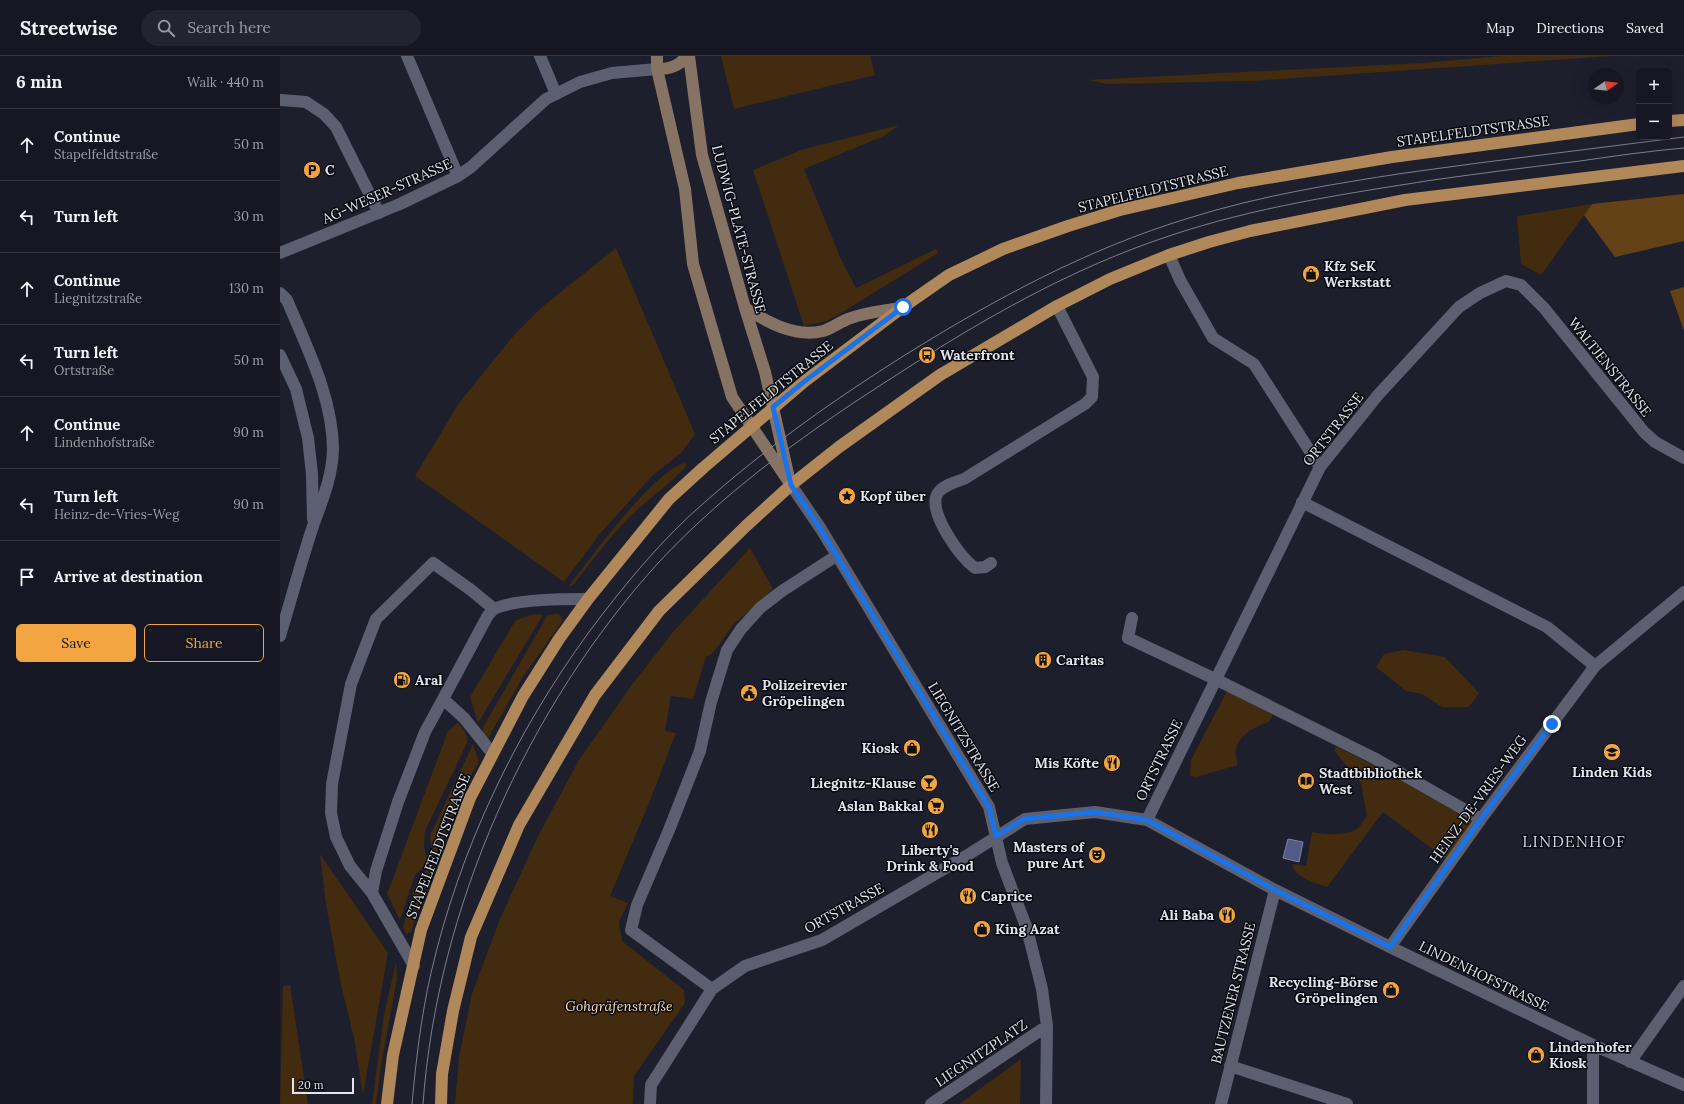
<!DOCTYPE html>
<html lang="en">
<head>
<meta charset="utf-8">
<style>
  body { margin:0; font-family:Lora,serif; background:#23242f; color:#f1f3f6 }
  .controls { position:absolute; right:12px; top:12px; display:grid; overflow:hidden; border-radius:6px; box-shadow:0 4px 16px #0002 }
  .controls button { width:36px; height:36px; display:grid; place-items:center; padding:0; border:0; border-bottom:1px solid #353640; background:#161722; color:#f1f3f6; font:20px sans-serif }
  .compass { position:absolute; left:1308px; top:12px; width:36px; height:36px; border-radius:50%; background:#161722; box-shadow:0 4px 16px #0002; rotate:76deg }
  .scale { position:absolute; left:12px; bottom:10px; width:62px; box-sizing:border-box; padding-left:4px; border:2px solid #e2e4ee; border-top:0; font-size:11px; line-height:14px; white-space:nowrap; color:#e2e4ee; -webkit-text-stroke:3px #080a0f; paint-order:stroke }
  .stop { position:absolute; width:12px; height:12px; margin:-9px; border:3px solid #1a73e8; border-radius:50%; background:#fff }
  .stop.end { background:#1a73e8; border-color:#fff; box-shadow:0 1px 4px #0008 }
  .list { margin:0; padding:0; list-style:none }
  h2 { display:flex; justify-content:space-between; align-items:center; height:52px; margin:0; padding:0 16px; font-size:17px }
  h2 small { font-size:13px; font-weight:400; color:#9e9fa5 }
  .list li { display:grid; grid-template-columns:26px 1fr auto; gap:12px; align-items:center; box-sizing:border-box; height:72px; padding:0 16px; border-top:1px solid #353640 }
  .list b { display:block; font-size:15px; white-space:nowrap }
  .list p { margin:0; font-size:13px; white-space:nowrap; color:#9e9fa5 }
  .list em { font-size:13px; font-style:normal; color:#9e9fa5 }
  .actions { display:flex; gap:8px; padding:12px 16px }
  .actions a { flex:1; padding:9px 0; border:1px solid #f2a541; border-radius:6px; text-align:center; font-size:14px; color:#f2a541 }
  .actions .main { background:#f2a541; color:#111 }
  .icon { flex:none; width:22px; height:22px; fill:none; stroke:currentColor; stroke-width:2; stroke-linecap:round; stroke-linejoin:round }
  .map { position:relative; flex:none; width:1404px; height:1048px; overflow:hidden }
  header { display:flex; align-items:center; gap:24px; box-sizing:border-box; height:56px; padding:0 20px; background:#161722; border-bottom:1px solid #353640 }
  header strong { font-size:19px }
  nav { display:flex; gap:22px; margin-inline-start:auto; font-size:14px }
  .search { width:280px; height:36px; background:#23242f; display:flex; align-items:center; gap:10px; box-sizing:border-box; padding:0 14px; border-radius:22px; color:#9e9fa5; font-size:15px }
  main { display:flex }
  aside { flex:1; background:#161722 }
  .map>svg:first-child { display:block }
  .green { fill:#422b0e }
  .forest { fill:#644217 }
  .water { fill:#525a88; stroke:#7d83a7 }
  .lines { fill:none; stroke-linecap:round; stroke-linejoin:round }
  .lane { stroke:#5b5f6f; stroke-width:12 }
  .street { stroke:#5b5f6f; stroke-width:12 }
  .secondary { stroke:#867364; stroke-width:12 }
  .primary { stroke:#b18859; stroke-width:12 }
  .tram { stroke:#7d7f8b; stroke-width:1 }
  .route { stroke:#1a73e8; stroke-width:5 }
  .labels { text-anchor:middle; stroke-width:3; stroke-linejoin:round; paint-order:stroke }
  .street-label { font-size:14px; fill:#e2e4ee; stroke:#080a0f }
  .poi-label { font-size:14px; font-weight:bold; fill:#e2e4ee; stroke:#080a0f; text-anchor:start }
  .park-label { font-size:14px; font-style:italic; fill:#fddab5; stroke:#080a0f }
  .quarter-label { font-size:16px; letter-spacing:1px; fill:#ced2e5; stroke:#080a0f }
</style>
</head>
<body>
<header>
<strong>Streetwise</strong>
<div class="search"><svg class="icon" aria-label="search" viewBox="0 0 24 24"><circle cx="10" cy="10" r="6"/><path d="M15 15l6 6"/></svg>Search here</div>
<nav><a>Map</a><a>Directions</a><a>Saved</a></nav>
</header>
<main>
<aside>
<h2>6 min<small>Walk · 440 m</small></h2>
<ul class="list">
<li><svg class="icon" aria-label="ahead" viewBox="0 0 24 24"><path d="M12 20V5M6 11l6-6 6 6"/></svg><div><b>Continue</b><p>Stapelfeldtstraße</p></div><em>50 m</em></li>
<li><svg class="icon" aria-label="left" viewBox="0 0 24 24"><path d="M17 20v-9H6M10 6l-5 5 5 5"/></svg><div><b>Turn left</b></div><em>30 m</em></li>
<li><svg class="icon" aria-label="ahead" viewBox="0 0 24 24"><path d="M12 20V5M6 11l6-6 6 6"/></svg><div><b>Continue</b><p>Liegnitzstraße</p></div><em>130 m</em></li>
<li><svg class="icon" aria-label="left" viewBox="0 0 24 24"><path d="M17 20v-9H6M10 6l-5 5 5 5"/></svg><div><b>Turn left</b><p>Ortstraße</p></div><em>50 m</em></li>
<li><svg class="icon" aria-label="ahead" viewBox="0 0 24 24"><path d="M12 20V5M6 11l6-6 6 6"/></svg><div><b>Continue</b><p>Lindenhofstraße</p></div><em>90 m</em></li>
<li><svg class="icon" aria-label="left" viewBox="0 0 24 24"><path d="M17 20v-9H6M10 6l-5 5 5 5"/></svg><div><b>Turn left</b><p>Heinz-de-Vries-Weg</p></div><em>90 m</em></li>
<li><svg class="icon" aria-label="arrive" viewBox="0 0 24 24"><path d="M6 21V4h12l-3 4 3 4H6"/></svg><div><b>Arrive at destination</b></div></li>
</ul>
<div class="actions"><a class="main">Save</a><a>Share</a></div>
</aside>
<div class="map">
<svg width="1404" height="1048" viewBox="0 0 1404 1048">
  <rect width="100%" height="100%" fill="#1d1f2d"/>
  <!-- green -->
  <path class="green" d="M441,0h149l5,19 -141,34z
    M1222,0h110l-360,25 -145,3 -19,-4 333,-17z
    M619,69l-15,11 -80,33 37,90 15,29 80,-39 2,4 -100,62 -12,6 -22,5 -51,-156 51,-21z
    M1312,148l-51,71 -20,-11 -4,-48z
    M336,192l79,186 -14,19 -29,23 -53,59 -35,47 -149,-106 44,-73 55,-68 28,-28z
    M405,407l2,2c-16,19 -36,31 -54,49 -22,21 -40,46 -59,70l-6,3c22,-28 85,-116 117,-124z
    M470,492l23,41 -40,36 -20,28 -7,4 -13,42 -22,-3 -6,35 11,2 -27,70 -39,93 18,7 -9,19 3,19 62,49 1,13 -51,73 -1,27 -1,1h-177l4,-47 13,-63 28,-75 38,-83 41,-76 52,-74 42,-54z
    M254,558l9,1 -65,108 -8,-26 42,-71 4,-6z
    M274,558h5l3,4v4l-39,55 -37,65 -4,-13 65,-113z
    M1123,594l42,7 34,36 -10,14h-27l-20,-13 -16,-3 -30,-24 8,-13z
    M947,635l46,24 -4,7c-20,7 -40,18 -31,43l-42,12 -6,-1 1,-16z
    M178,666l6,8 4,11 -43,90 -1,17 3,10 -3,8 -9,9 -15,45 -13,-26 61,-163z
    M193,688l6,18 -17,28 -28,72 -23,70 -5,2 -3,-7c5,-15 8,-35 16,-48 4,-7 11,-11 14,-18 3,-8 -5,-17 -2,-28z
    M1055,690l45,22 93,53 -27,38 -63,-47 -56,75c-13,-5 -31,-8 -35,-23l14,2 6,-34c12,3 39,4 47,-5 3,-3 5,-8 8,-11l-6,-33 -26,-31z
    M40,798l68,99 -25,142 -9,-57 -13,-53 -15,-80z
    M116,906l1,17 -16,87 -5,38h-4l12,-89z
    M10,929l18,119h-28l3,-118z
    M741,1003l-1,45h-61z"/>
  <!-- forest -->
  <path class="forest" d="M1404,138v47l-69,16 -31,-42 8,-11z
    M1404,231v44l-14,-40z"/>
  <!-- water -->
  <path class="water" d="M1008,783l15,3 -4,20 -16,-4z"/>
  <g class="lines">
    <!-- lane -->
    <path class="lane" d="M127,0l51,120
      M260,0l16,38
      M1,44l25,2 18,12 12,13 43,86
      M889,199l11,25 33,58 41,26 66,103
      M1022,446l245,125 48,39
      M711,507l-6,4 -10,1c-15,-11 -44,-52 -39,-71 3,-11 20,-15 28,-18l121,-75 7,-7 1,-20 -36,-71
      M852,562l-4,20 87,41 159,79 107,61
      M420,695l11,-49 16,-52 14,-21 19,-21 22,-17 54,-35
      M212,697l-28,-35 -21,-19 44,-82c2,-3 5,-7 9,-9 23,-9 67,-9 92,-9
      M92,837l-22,-27 -14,-29 -5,-24 1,-29 19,-100 25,-65 57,-56 38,27 23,19
      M1110,891l91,-128 114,-153 89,-74
      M134,910l-42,-73 4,-22 22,-69 27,-70 18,-33"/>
    <!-- street -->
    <path class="street" d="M0,197l120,-49 58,-28 13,-9 75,-68 34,-17 32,-9 45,-4
      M0,237l7,7c20,48 46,98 46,150 -1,28 -11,51 -20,76 -12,36 -22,74 -33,110
      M0,299l16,34 12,49 4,36 1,45
      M511,429l30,44 168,278 13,56 25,66 15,60 5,37 -1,78
      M420,695l-31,79 -32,75 -6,25 81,59 33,-23 77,-26 144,-84 59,-37 70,-7 52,8 128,70 115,57 203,98 91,40
      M867,764l173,-353 58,-72 81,-88 21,-14 26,-12 15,4 23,23 100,124 11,10 29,16
      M1313,989v59
      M1350,1006l54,-76
      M950,1010l117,38
      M370,1048l1,-19 61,-96
      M651,1048l116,-78
      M941,1048l54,-214"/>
    <!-- secondary -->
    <path class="secondary" d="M377,0v13l28,120 8,75 39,133 59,88
      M409,0l13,99 43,153 20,64 24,106
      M377,13c13,0 22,-3 30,-13
      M465,252c22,14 50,30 78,23 10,-3 18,-10 28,-13 16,-6 35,-7 52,-11"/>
    <!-- primary -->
    <path class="primary" d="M1389,65l15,-1
      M107,1048l6,-49 28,-125 49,-132 53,-102 36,-57 29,-40 81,-100 34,-31 102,-87 98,-74 46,-32 54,-26 65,-23 52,-16 118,-27 154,-26 247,-33
      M161,1048l1,-30 11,-63 18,-74 48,-112 76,-130 64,-84 87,-85 45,-41 48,-38 101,-72 117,-69 53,-27 59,-24 40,-13 41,-11 155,-31 279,-34"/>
    <!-- tram -->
    <path class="tram" d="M132,1048c4,-44 9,-87 19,-131 28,-122 84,-240 158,-341 35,-47 73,-93 117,-131 61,-54 129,-102 199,-146 90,-56 182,-106 284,-137 70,-22 143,-34 216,-45 92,-13 186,-24 279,-36
      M143,1048c14,-195 104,-397 236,-542 69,-74 154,-134 239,-188 85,-55 174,-106 271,-138 86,-29 175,-42 264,-56 49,-7 98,-13 147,-19 35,-5 69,-10 104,-13"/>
  </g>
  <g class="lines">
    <!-- route -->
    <path class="route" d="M623,251l-98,74 -32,26 18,78 30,45 168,277 7,29 28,-17 71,-7 52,8 128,70 115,57 91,-128 71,-95"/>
  </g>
  <!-- icons -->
  <defs>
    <symbol id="parking-disc" viewBox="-11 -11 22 22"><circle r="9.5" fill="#f2a541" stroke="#080a0f"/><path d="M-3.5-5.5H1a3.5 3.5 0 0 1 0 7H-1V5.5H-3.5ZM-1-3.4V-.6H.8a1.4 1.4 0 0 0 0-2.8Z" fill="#111"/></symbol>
    <symbol id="shop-disc" viewBox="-11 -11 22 22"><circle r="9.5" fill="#f2a541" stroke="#080a0f"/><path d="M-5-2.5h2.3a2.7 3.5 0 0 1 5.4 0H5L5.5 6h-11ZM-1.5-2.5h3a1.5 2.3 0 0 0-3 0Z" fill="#111"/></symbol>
    <symbol id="bus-disc" viewBox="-11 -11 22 22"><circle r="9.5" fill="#f2a541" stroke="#080a0f"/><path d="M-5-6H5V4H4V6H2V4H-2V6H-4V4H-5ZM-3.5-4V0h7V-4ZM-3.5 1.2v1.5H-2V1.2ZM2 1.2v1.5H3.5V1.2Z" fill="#111"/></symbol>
    <symbol id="sight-disc" viewBox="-11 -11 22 22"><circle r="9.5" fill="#f2a541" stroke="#080a0f"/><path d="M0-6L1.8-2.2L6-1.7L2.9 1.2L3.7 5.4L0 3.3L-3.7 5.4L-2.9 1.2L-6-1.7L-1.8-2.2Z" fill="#111"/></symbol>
    <symbol id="building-disc" viewBox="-11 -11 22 22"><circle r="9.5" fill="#f2a541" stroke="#080a0f"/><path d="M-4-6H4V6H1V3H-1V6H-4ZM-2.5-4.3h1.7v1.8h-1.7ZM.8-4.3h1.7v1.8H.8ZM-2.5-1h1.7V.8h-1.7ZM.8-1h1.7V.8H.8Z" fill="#111"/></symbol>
    <symbol id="fuel-disc" viewBox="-11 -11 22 22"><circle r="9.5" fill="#f2a541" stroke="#080a0f"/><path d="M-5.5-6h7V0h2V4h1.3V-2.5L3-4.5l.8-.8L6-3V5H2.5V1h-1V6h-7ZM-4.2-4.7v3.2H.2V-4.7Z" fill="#111"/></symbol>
    <symbol id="civic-disc" viewBox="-11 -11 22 22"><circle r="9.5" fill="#f2a541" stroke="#080a0f"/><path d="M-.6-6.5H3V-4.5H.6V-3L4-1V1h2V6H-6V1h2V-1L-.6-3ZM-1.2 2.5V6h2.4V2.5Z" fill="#111"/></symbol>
    <symbol id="school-disc" viewBox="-11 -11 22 22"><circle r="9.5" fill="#f2a541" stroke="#080a0f"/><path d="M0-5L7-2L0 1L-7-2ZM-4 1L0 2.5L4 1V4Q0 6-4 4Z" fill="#111"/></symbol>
    <symbol id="restaurant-disc" viewBox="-11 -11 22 22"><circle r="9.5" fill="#f2a541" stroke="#080a0f"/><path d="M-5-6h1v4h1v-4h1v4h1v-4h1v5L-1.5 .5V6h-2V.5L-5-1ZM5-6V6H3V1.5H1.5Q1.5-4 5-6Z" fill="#111"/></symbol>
    <symbol id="library-disc" viewBox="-11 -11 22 22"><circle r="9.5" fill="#f2a541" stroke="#080a0f"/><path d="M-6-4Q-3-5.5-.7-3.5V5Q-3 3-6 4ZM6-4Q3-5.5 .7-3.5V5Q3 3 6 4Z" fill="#111"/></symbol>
    <symbol id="bar-disc" viewBox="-11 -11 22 22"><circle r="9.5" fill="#f2a541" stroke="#080a0f"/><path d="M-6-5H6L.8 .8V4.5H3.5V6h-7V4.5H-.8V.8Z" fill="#111"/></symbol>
    <symbol id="supermarket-disc" viewBox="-11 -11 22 22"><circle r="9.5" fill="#f2a541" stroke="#080a0f"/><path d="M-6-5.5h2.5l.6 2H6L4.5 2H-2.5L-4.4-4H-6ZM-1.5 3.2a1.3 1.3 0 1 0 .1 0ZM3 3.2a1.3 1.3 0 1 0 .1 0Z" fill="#111"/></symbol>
    <symbol id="theatre-disc" viewBox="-11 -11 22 22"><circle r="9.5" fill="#f2a541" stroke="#080a0f"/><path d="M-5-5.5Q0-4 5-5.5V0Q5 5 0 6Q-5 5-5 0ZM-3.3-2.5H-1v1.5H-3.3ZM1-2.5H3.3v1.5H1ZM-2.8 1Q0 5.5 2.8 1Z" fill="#111"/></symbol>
  </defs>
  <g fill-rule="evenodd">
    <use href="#parking-disc" x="22" y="104" width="20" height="20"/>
    <use href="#shop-disc" x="1021" y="208" width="20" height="20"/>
    <use href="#bus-disc" x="637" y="289" width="20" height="20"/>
    <use href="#sight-disc" x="557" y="430" width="20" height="20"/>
    <use href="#building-disc" x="753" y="594" width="20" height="20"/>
    <use href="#fuel-disc" x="112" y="614" width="20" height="20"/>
    <use href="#civic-disc" x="459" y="627" width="20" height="20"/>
    <use href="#shop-disc" x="622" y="682" width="20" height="20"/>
    <use href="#school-disc" x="1322" y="686" width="20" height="20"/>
    <use href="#restaurant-disc" x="822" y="697" width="20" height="20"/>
    <use href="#library-disc" x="1016" y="715" width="20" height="20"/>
    <use href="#bar-disc" x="639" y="717" width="20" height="20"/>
    <use href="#supermarket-disc" x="646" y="740" width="20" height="20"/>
    <use href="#restaurant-disc" x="640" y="764" width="20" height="20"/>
    <use href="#theatre-disc" x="807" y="789" width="20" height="20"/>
    <use href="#restaurant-disc" x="678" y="830" width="20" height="20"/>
    <use href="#restaurant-disc" x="937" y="849" width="20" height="20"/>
    <use href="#shop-disc" x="692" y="863" width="20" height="20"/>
    <use href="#shop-disc" x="1101" y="924" width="20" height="20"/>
    <use href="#shop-disc" x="1246" y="989" width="20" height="20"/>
  </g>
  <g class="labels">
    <!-- street labels -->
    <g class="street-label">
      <text transform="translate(1193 75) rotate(-8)" y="5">STAPELFELDTSTRASSE</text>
      <text transform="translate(873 133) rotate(-14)" y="5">STAPELFELDTSTRASSE</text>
      <text transform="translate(107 135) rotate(-24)" y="5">AG-WESER-STRASSE</text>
      <text transform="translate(459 173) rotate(75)" y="5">LUDWIG-PLATE-STRASSE</text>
      <text transform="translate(1330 311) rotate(51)" y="5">WALTJENSTRASSE</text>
      <text transform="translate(491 336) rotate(-39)" y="5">STAPELFELDTSTRASSE</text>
      <text transform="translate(1053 373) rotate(-52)" y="5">ORTSTRASSE</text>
      <text transform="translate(684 681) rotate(59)" y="5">LIEGNITZSTRASSE</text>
      <text transform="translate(879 704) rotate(-64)" y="5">ORTSTRASSE</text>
      <text transform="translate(1198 743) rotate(-54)" y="5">HEINZ-DE-VRIES-WEG</text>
      <text transform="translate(158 790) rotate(-69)" y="5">STAPELFELDTSTRASSE</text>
      <text transform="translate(564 852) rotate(-29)" y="5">ORTSTRASSE</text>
      <text transform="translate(1204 920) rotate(26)" y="5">LINDENHOFSTRASSE</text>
      <text transform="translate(953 937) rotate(-76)" y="5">BAUTZENER STRASSE</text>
      <text transform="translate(701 997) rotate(-34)" y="5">LIEGNITZPLATZ</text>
    </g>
    <!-- poi labels -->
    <g class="poi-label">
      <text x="45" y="119">C</text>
      <text x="1044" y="215">Kfz SeK<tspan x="1044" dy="16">Werkstatt</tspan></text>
      <text x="660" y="304">Waterfront</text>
      <text x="580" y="445">Kopf über</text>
      <text x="776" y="609">Caritas</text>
      <text x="135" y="629">Aral</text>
      <text x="482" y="634">Polizeirevier<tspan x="482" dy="16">Gröpelingen</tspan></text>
      <text x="619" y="697" text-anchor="end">Kiosk</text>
      <text x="819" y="712" text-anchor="end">Mis Köfte</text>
      <text x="1332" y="721" text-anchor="middle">Linden Kids</text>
      <text x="1039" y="722">Stadtbibliothek<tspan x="1039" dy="16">West</tspan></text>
      <text x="636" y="732" text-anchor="end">Liegnitz-Klause</text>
      <text x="643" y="755" text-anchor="end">Aslan Bakkal</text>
      <text x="804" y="796" text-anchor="end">Masters of<tspan x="804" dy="16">pure Art</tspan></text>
      <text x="650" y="799" text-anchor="middle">Liberty's<tspan x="650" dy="16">Drink &amp; Food</tspan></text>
      <text x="701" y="845">Caprice</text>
      <text x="934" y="864" text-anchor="end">Ali Baba</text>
      <text x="715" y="878">King Azat</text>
      <text x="1098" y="931" text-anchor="end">Recycling-Börse<tspan x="1098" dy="16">Gröpelingen</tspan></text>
      <text x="1269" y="996">Lindenhofer<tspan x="1269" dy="16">Kiosk</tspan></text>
    </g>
    <!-- park labels -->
    <g class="park-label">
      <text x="339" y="955">Gohgräfenstraße</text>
    </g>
    <!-- quarter labels -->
    <g class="quarter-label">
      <text x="1294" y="791">LINDENHOF</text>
    </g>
  </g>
</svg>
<div class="controls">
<button>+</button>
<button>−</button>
</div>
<svg class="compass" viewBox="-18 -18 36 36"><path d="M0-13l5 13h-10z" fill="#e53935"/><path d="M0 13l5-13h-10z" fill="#9e9fa5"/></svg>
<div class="scale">20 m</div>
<div class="stop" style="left:623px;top:251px"></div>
<div class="stop end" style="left:1272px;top:668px"></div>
</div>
</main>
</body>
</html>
